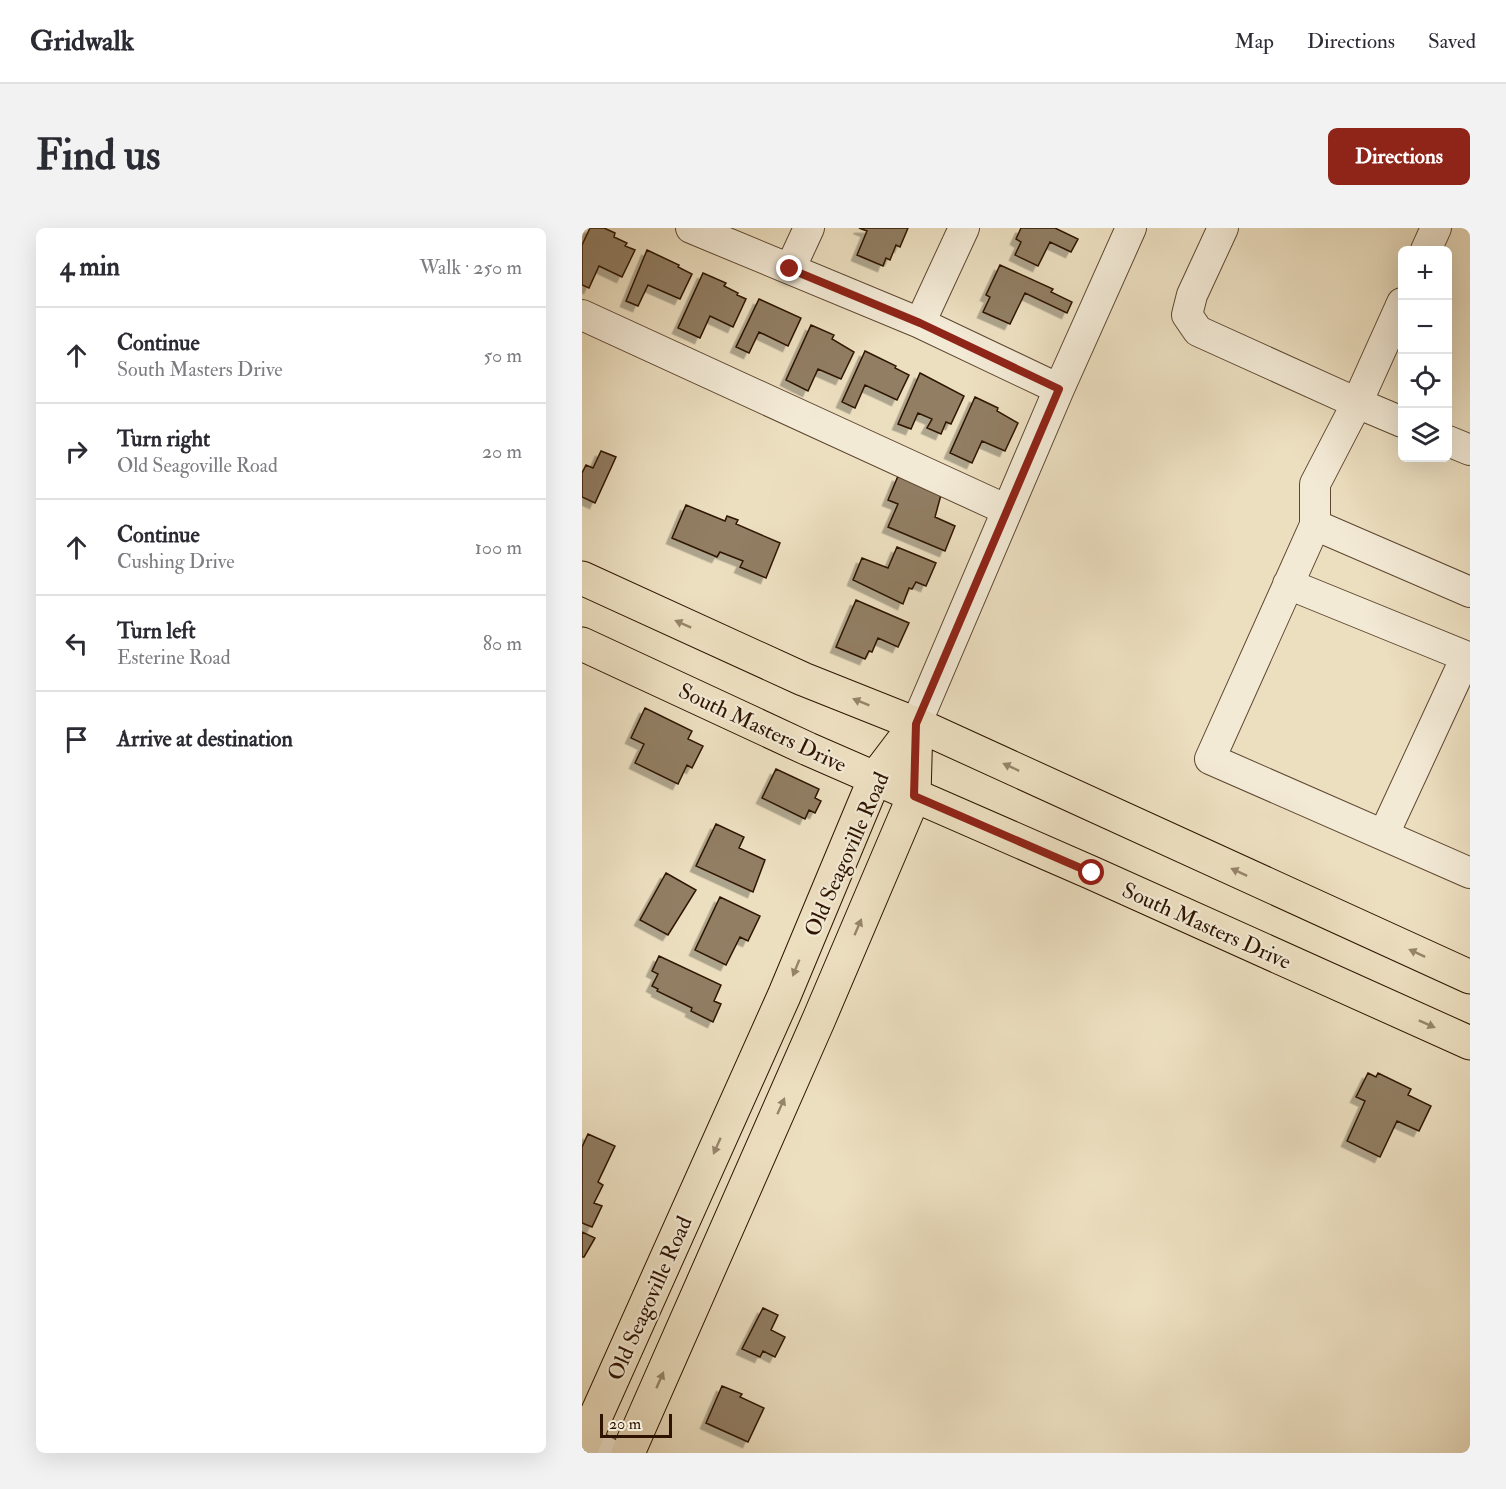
<!DOCTYPE html>
<html lang="en">
<head>
<meta charset="utf-8">
<style>
  body { margin:0; font-family:"IM FELL Double Pica",serif; background:#f2f2f3; color:#2b2b33 }
  .controls { position:absolute; right:18px; top:18px; display:grid; overflow:hidden; border-radius:9px; box-shadow:0 6px 24px #0002 }
  .controls button { width:54px; height:54px; display:grid; place-items:center; padding:0; border:0; border-bottom:2px solid #e1e1e2; background:#fff; color:#2b2b33; font:30px sans-serif }
  .scale { position:absolute; left:18px; bottom:15px; width:72px; box-sizing:border-box; padding-left:6px; border:3px solid #2e1400; border-top:0; font-size:16px; line-height:21px; white-space:nowrap; color:#2e1400; -webkit-text-stroke:4px #f3ead6; paint-order:stroke }
  .stop { position:absolute; width:18px; height:18px; margin:-14px; border:4px solid #8f2418; border-radius:50%; background:#fff }
  .stop.end { background:#8f2418; border-color:#fff; box-shadow:0 2px 6px #0008 }
  .list { margin:0; padding:0; list-style:none }
  h2 { display:flex; justify-content:space-between; align-items:center; height:78px; margin:0; padding:0 24px; font-size:26px }
  h2 small { font-size:20px; font-weight:400; color:#7c7c81 }
  .list li { display:grid; grid-template-columns:39px 1fr auto; gap:18px; align-items:center; box-sizing:border-box; height:96px; padding:0 24px; border-top:2px solid #e1e1e2 }
  .list b { display:block; font-size:22px; white-space:nowrap }
  .list p { margin:0; font-size:20px; white-space:nowrap; color:#7c7c81 }
  .list em { font-size:20px; font-style:normal; color:#7c7c81 }
  .icon { flex:none; width:33px; height:33px; fill:none; stroke:currentColor; stroke-width:2; stroke-linecap:round; stroke-linejoin:round }
  .map { position:relative; flex:none; width:888px; height:1225px; overflow:hidden; border-radius:9px }
  header { display:flex; align-items:center; gap:36px; box-sizing:border-box; height:84px; padding:0 30px; background:#fff; border-bottom:2px solid #e1e1e2 }
  header strong { font-size:28px }
  nav { display:flex; gap:33px; margin-inline-start:auto; font-size:21px }
  .intro { display:flex; align-items:center; justify-content:space-between; box-sizing:border-box; height:144px; padding:0 36px }
  h1 { margin:0; font-size:42px }
  .button { padding:15px 27px; border-radius:9px; background:#8f2418; color:#fff; font-size:21px; font-weight:700 }
  main { display:flex; gap:36px; padding:0 36px }
  aside { flex:1; background:#fff; border-radius:9px; box-shadow:0 6px 24px #0002 }
  .map>svg:first-child { display:block }
  .building { fill:#917e64; stroke:#2e1400; stroke-width:1.5; filter:url(#shadow) }
  .lines { fill:none; stroke-linecap:round; stroke-linejoin:round }
  .minor-casing { stroke:#5e4730; stroke-width:32 }
  .major-casing { stroke:#2e1400; stroke-width:35 }
  .minor { stroke:#f3ead6; stroke-width:30 }
  .major { stroke:#ecdfc0; stroke-width:33 }
  .oneway { fill:#96846a }
  .route { stroke:#8f2418; stroke-width:8 }
  .labels { text-anchor:middle; stroke-width:4.5; stroke-linejoin:round; paint-order:stroke }
  .street-label { font-size:22px; fill:#2e1400; stroke:#f3ead6 }
</style>
</head>
<body>
<header>
<strong>Gridwalk</strong>
<nav><a>Map</a><a>Directions</a><a>Saved</a></nav>
</header>
<div class="intro"><h1>Find us</h1><a class="button">Directions</a></div>
<main>
<aside>
<h2>4 min<small>Walk · 250 m</small></h2>
<ul class="list">
<li><svg class="icon" aria-label="ahead" viewBox="0 0 24 24"><path d="M12 20V5M6 11l6-6 6 6"/></svg><div><b>Continue</b><p>South Masters Drive</p></div><em>50 m</em></li>
<li><svg class="icon" aria-label="right" viewBox="0 0 24 24"><path d="M7 20v-9h11M14 6l5 5-5 5"/></svg><div><b>Turn right</b><p>Old Seagoville Road</p></div><em>20 m</em></li>
<li><svg class="icon" aria-label="ahead" viewBox="0 0 24 24"><path d="M12 20V5M6 11l6-6 6 6"/></svg><div><b>Continue</b><p>Cushing Drive</p></div><em>100 m</em></li>
<li><svg class="icon" aria-label="left" viewBox="0 0 24 24"><path d="M17 20v-9H6M10 6l-5 5 5 5"/></svg><div><b>Turn left</b><p>Esterine Road</p></div><em>80 m</em></li>
<li><svg class="icon" aria-label="arrive" viewBox="0 0 24 24"><path d="M6 21V4h12l-3 4 3 4H6"/></svg><div><b>Arrive at destination</b></div></li>
</ul>
</aside>
<div class="map">
<svg width="888" height="1225" viewBox="0 0 888 1225">
  <defs>
    <filter id="shadow"><feDropShadow dx="-5.5" dy="5.5" stdDeviation="0" flood-color="#0004"/></filter>
  </defs>
  <rect width="100%" height="100%" fill="#ecdfc0"/>
  <filter id="stains"><feTurbulence type="fractalNoise" baseFrequency=".00333" numOctaves="4"/><feColorMatrix values="0 0 0 0 .2 0 0 0 0 .09 0 0 0 0 .02 0 0 0 .5 -.17"/></filter>
  <radialGradient id="worn" r=".72"><stop offset=".6" stop-color="#630" stop-opacity="0"/><stop offset="1" stop-color="#630" stop-opacity=".3"/></radialGradient>
  <!-- building -->
  <path class="building" d="M8,0h14l11,5 -1,4 13,6 -2,3 10,4 -13,27 -23,-11 -10,22 -7,-3v-40z
    M277,0h49l-8,19 -4,-2 -6,15 -4,-2 -3,8 -26,-11 10,-24z
    M439,0h34l23,11 -7,13 -21,-10 -12,24 -23,-11 6,-13 -5,-3z
    M65,22l32,15 -1,2 14,7 -12,25 -32,-14 -10,21 -12,-5z
    M418,37l53,24 -2,3 21,10 -5,11 -42,-20 -15,31 -27,-12 7,-15 -4,-2z
    M121,45l23,10 -2,3 14,7 -1,2 9,4 -13,28 -23,-11 -10,22 -22,-10z
    M177,71l42,19 -13,28 -29,-14 -10,21 -13,-6z
    M229,97l23,10 -2,4 22,13 -13,27 -23,-10 -10,22 -22,-11z
    M283,123l31,15 -1,2 14,7 -12,25 -32,-15 -10,23 -13,-6z
    M338,145l44,23 -13,28 -5,-2 -5,12 -14,-6 5,-9 -14,-6 -7,16 -13,-5z
    M393,169l23,11 -1,3 21,12 -13,28 -23,-10 -10,22 -22,-10z
    M19,223l15,6 -21,46 -13,-6v-24l4,-8 7,3z
    M316,248l43,19 -6,22 20,9 -10,25 -57,-24 10,-23 -10,-4z
    M104,277l39,16 2,-5 11,4 -2,4 44,19 -14,35 -26,-11 3,-6 -23,-9 -3,5 -45,-19z
    M315,319l39,16 -10,23 -10,-4 -4,7 -3,-1 -6,16 -50,-24 9,-22 26,10z
    M274,372l53,23 -11,24 -20,-9 -6,14 -3,-1 -4,8 -29,-12z
    M63,480l47,23 -4,8 15,7 -11,22 -5,-3 -9,19 -43,-21 9,-19 -13,-6z
    M194,541l43,20 -4,9 6,3 -6,12 -6,-3 -4,9 -43,-21z
    M134,596l28,13 -5,11 26,12 -12,32 -57,-26z
    M84,645l30,17 -28,45 -28,-15z
    M138,669l40,19 -12,25 -8,-4 -14,28 -31,-15z
    M77,728l62,29 -7,16 7,3 -8,18 -22,-11 1,-3 -35,-17 1,-2 -6,-3 6,-12 -6,-3z
    M786,845l8,4 2,-4 33,16 -3,6 23,11 -12,25 -22,-10 -17,36 -33,-16 18,-40 -9,-4z
    M6,906l27,12 -17,36 5,3 -9,18 8,3 -10,21 -10,-4v-76z
    M0,1004l13,6 -11,19h-2z
    M181,1080l15,7 -7,15 14,7 -10,20 -12,-6 -3,6 -18,-8z
    M140,1158l20,8 -2,3 24,11 -16,34 -42,-19z"/>
  <g class="lines">
    <defs>
      <path id="minor" d="M109,0l229,95 139,66
        M641,0l-31,67 -5,20 11,16 159,72 -42,81v41l-105,234 260,114
        M844,22l10,-22
        M208,41l19,-41
        M820,75l-45,100 45,19
        M0,87l425,195
        M338,95l44,-95
        M866,213l22,9
        M733,297l155,67
        M706,356l182,74
        M334,496l143,-335 72,-161
        M802,606l82,-177
        M3,1212l23,13"/>
      <path id="major" d="M0,350l221,101 113,45 554,253
        M0,416l226,105 284,124 378,170
        M0,1219l202,-451 91,-218 41,-54
        M46,1225l191,-434 95,-223 2,-72"/>
    </defs>
    <!-- minor casing -->
    <use href="#minor" class="minor-casing"/>
    <!-- major casing -->
    <use href="#major" class="major-casing"/>
    <!-- minor -->
    <use href="#minor" class="minor"/>
    <!-- major -->
    <use href="#major" class="major"/>
  </g>
  <!-- one-way arrows -->
  <defs><path id="oneway-solid" d="M-6-.8H1V-3.2L6.5 0L1 3.2V.8H-6Z" transform="scale(1.5)"/></defs>
  <g class="oneway">
    <use href="#oneway-solid" transform="translate(101 396) rotate(-156)"/>
    <use href="#oneway-solid" transform="translate(279 474) rotate(-158)"/>
    <use href="#oneway-solid" transform="translate(429 539) rotate(-155)"/>
    <use href="#oneway-solid" transform="translate(657 644) rotate(-155)"/>
    <use href="#oneway-solid" transform="translate(276 699) rotate(-67)"/>
    <use href="#oneway-solid" transform="translate(835 725) rotate(-155)"/>
    <use href="#oneway-solid" transform="translate(214 740) rotate(112)"/>
    <use href="#oneway-solid" transform="translate(845 796) rotate(24)"/>
    <use href="#oneway-solid" transform="translate(199 878) rotate(-66)"/>
    <use href="#oneway-solid" transform="translate(135 918) rotate(114)"/>
    <use href="#oneway-solid" transform="translate(78 1152) rotate(-66)"/>
  </g>
  <g class="lines">
    <!-- route -->
    <path class="route" d="M208,41l130,54 139,66 -143,335 -2,72 178,77"/>
  </g>
  <g class="labels">
    <!-- street labels -->
    <g class="street-label">
      <text transform="translate(181 499) rotate(25)" y="8">South Masters Drive</text>
      <text transform="translate(264 626) rotate(-66)" y="8">Old Seagoville Road</text>
      <text transform="translate(625 697) rotate(24)" y="8">South Masters Drive</text>
      <text transform="translate(67 1070) rotate(-66)" y="8">Old Seagoville Road</text>
    </g>
  </g>
  <rect width="100%" height="100%" filter="url(#stains)"/>
  <rect width="100%" height="100%" fill="url(#worn)"/>
</svg>
<div class="controls">
<button>+</button>
<button>−</button>
<button><svg class="icon" aria-label="locate" viewBox="0 0 24 24"><circle cx="12" cy="12" r="6"/><path d="M12 2v4M12 18v4M2 12h4M18 12h4"/></svg></button>
<button><svg class="icon" aria-label="layers" viewBox="0 0 24 24"><path d="M12 4l9 5-9 5-9-5zM3 14l9 5 9-5"/></svg></button>
</div>
<div class="scale">20 m</div>
<div class="stop" style="left:510px;top:645px"></div>
<div class="stop end" style="left:208px;top:41px"></div>
</div>
</main>
</body>
</html>
